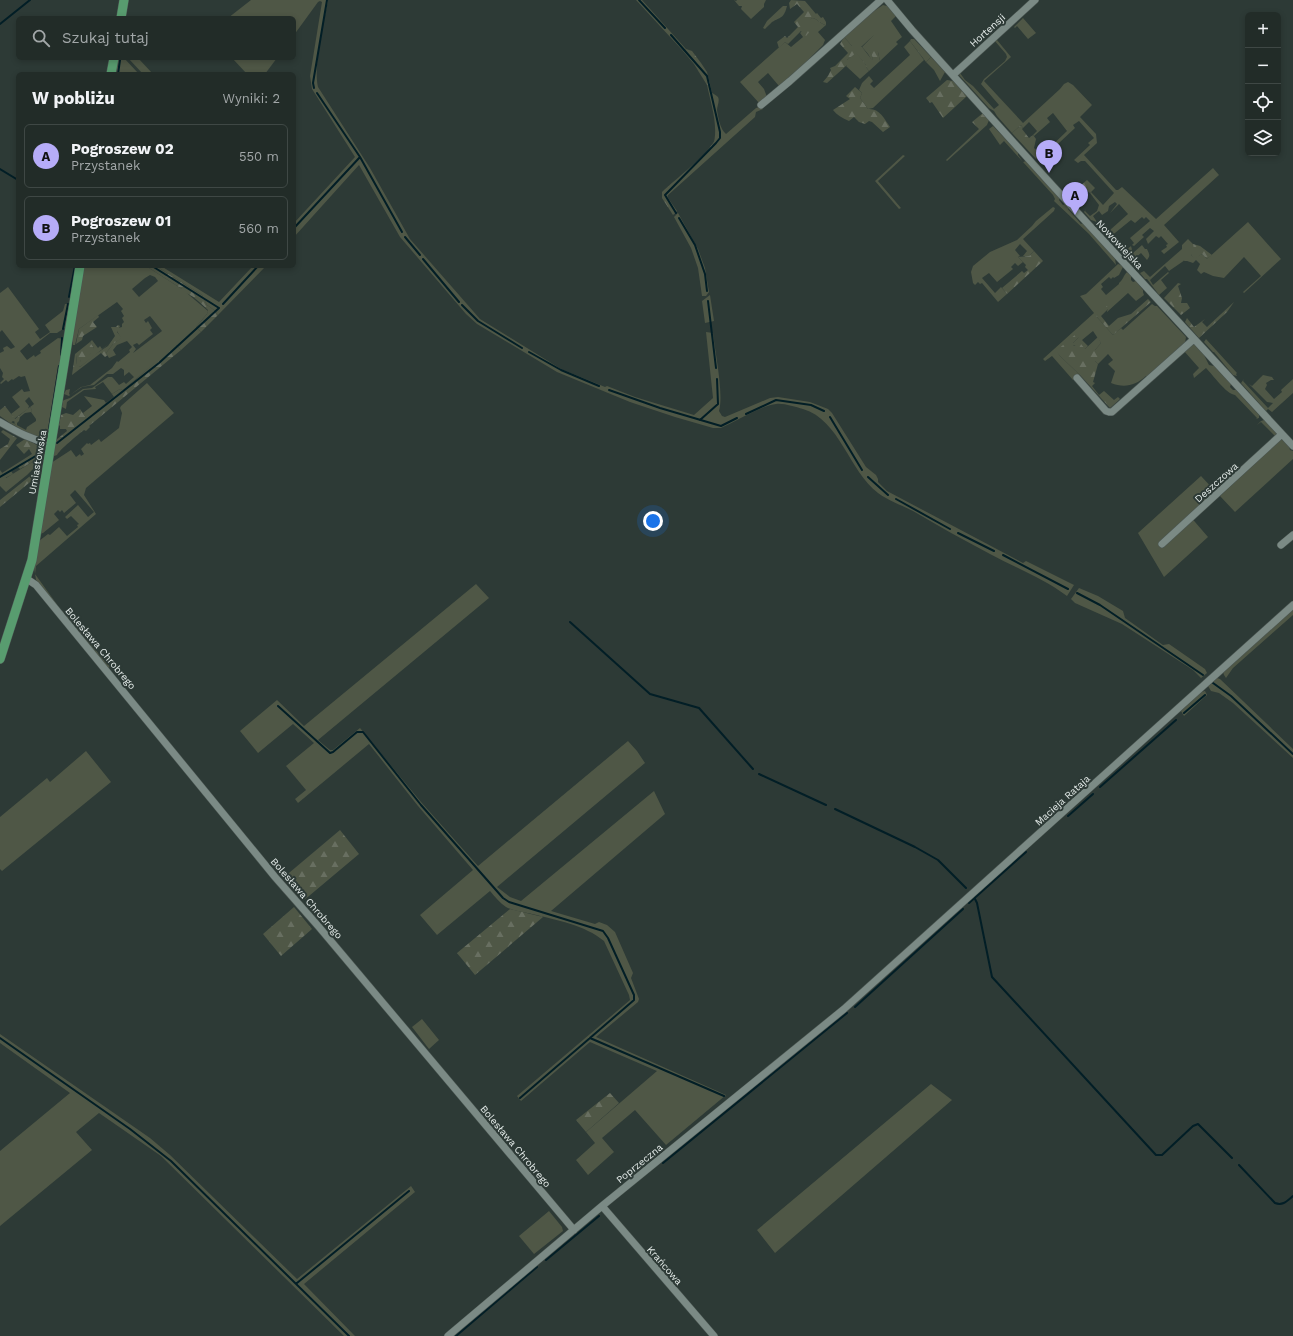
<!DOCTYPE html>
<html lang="pl">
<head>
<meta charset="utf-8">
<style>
  body { margin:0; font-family:"Work Sans",sans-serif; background:#2a3430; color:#f1f3f6 }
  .controls { position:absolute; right:12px; top:12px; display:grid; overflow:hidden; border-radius:6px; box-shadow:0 2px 6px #0003 }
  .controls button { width:36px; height:36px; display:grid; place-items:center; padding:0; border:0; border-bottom:1px solid #3f4845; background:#222c28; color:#f1f3f6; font:20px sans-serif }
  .you { position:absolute; left:653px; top:521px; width:14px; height:14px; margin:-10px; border:3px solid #fff; border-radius:50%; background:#1a73e8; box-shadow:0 0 0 6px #1a73e833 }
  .badge { display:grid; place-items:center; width:26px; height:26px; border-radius:50%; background:#b6acf8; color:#111; font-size:13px; font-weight:700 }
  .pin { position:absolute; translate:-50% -33px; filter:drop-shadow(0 1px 2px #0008) }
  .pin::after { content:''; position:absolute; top:21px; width:14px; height:12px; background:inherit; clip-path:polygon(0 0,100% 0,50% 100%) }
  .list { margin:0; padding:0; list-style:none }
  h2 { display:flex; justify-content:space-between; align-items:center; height:52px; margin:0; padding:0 16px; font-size:17px }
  h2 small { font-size:13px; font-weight:400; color:#a2a7a8 }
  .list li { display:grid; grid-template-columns:26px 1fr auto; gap:12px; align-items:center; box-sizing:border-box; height:64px; margin:0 8px 8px; padding:0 8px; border:1px solid #3f4845; border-radius:6px }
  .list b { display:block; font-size:15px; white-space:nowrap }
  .list p { margin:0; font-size:13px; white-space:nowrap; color:#a2a7a8 }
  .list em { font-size:13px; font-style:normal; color:#a2a7a8 }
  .icon { flex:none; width:22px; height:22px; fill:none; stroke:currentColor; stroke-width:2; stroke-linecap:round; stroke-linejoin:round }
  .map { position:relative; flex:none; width:1293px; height:1336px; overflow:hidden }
  .search { position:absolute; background:#222c28; box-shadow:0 2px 6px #0003; left:16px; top:16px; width:280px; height:44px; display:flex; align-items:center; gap:10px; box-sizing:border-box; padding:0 14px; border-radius:6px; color:#a2a7a8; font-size:15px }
  .panel { position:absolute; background:#222c28; box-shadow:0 2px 6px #0003; left:16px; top:72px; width:280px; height:196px; border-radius:6px }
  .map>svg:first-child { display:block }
  .green { fill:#4f5746; fill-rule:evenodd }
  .forest { fill:url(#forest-firs) }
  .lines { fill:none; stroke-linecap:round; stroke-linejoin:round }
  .stream { stroke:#021e26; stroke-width:2 }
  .minor-casing { stroke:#4b5652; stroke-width:8 }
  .major-casing { stroke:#4b5652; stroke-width:10 }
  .minor { stroke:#7b8a85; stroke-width:7 }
  .major { stroke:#589c6f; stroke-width:9 }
  .labels { text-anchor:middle; stroke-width:4; stroke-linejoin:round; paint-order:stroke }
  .street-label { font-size:10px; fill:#e4ebe9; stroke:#2d3a36 }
</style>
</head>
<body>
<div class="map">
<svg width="1293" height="1336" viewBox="0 0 1293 1336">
  <defs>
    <pattern id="forest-firs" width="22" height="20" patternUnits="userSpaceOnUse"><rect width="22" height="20" fill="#4f5746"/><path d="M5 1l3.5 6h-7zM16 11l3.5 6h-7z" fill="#686f61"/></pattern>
  </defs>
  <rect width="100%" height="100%" fill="#2d3a36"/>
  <!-- green -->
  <path class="green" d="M251,0h77c-4,23 -15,66 -10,87l52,81 40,71 70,80 81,50 44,18 2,-1 28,11 59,18 19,-17 -7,-66 7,1c2,19 11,61 6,78l3,5 3,1 45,-19 8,-1 32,5 18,7 4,4 34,54 10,8 2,4v3l9,9 136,72 3,-2 48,24 -7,11c-24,-18 -51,-28 -77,-42 -26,-14 -52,-28 -77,-43 -12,-6 -24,-10 -35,-18 -29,-22 -38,-73 -75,-84 -8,-2 -19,-6 -27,-5 -13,1 -42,18 -55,24h-8l-38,-11 -45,-15 -73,-30 -80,-48 -11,-10 -66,-77 -41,-72 -65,72v-14l61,-66 -43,-68 -2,-13 12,-74 -2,-1 -2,1 -24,33v-17h-66z
    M636,0h6l44,49 -3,2z
    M734,0l2,1 1,-1h29l-2,4v3l-13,12 -10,-10 1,-3h-3z
    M883,5l4,1 9,10 -5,5 11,16 -6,5 2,2 -18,17 -2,-9 -10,-6 5,12 -1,3 -4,-7 -6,-7 12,-12 -14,13 -8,-2 -8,-9 27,-24z
    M812,18c5,0 8,6 14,7l-8,7 7,8 -2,5 -24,24 -20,17 -11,-13 -10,9 6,7 3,8 -7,7 -20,-22 45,-40 6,5 12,-10 -3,-4 2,-2 4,4 5,-10 -2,-5z
    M1023,18l13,15 -8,6 -11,-13 -2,2 -1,-1z
    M994,40h3l14,17 -27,24 39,42 37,-34 4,-5 4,-2 5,3 19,20 -12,12 16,17 1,9 -13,12 32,35h2l4,-3 34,32 57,-51 6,7 -55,50 15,17 -15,12 -3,-3 6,-4 -1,-2 2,-1 -7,-8 -2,2 -3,-2 -8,8 -2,-5 8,-8 -4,-3 -8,7 2,2 -10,9 -2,-1 2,-2 -4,-5 20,-17 -4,-4 -2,2 -2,-2 -7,6 -4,-3 -21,17 -10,-11h4l6,4 18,-16 -9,-10 -9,9 7,-9 -2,-2 -6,4 -1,5 -6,4 -3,-4 -6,5 4,6 -6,-2 -7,-8 2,-3 -1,2 5,5 7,-5 2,-6 -9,-12 1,-1 12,13 11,-12 -29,-32h-4l-3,2 -4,-3 16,-15 -2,-2 6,-5 -15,-17 -6,4 2,3 -31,29 -2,-2 25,-24 -14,-18 -6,5 3,4 -16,14 -1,-1 4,-4 -8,-9 -6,6 -2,-3 -9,8 -15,-17 -3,-5 -5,-3 -30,-33 1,-2 5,7 8,6 21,23 5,-4 -18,-21 3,-5 21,-18 2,-4 -1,-3z
    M910,41l14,19 -51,48 -5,1 -8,-11 2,-5 -3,-3 3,-7 7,-7 4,5 -3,3 4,4 36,-33 -6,-8z
    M856,52l10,13v2l3,4 -9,8 -14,-13 1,-1v-5z
    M931,57l14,15 -5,9 -6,-11 -8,-8z
    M120,58h4l14,15 -22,1 2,-14z
    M128,58h10l15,16h-10z
    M232,58h45l-12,16h-18z
    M710,84l2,9c2,1 4,2 6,4 2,4 -1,9 -1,13 1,7 3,19 9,24l30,-26 6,-2 1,3 -7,3 -1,5 -88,79v-2l46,-48c6,-19 -2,-42 -6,-61z
    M993,126l25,26v3l5,7 3,-1 2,2 32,35 -1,2 4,5 2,-1 4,3 -1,2 13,15 2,-1 29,32 3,4 1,6 -27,-31 -35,-33 1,-2 -2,-4 -49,-54 -4,4 -11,-16z
    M903,155l2,1 -27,25 23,27 -2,1 -24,-28z
    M1053,207l2,1 -1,3 -31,28 11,12 -5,5h-6l4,-5 -7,-7 -5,6 5,6 -2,1 5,5 -5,4 -3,-3 -4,4 2,2 -16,13 -8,-9 -7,5 13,15 6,-6 6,7 -9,8 -16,-19 -2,1 -2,-2 -3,3 -2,-2 -2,-11 2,-6 17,-14 27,-12 15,-14 4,-5z
    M678,213l20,36 7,19 4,24 -3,4h-4l-4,-28 -7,-20 -17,-31z
    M1248,222l33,37 -37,34 -1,-1 18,-16 -17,-19 -20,21 -11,-2 -9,-4 -3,2 -4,-4 3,-6 -4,-4 -3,3 -6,-2h-4l2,-1 -16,11 -4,-5 -15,14 3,5 15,-13 1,1 -8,7 6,8 -8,7 -12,-16h-2l-5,-6 4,-2 6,6 32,-28v-4l6,-6 10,10 -7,6 4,3 7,-4 5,5z
    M1116,240l10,10 5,-4 2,7 9,-8 3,4h2c2,5 4,6 0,11l-6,-7 -7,6 7,7 -4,3 -23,-26z
    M1118,264l3,1 2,2 -4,8 -5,3 -1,-1 -2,2 -2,-2 -8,7 2,3 -2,2 5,6 13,-11v-1c4,-3 4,-7 8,-11l4,4v4l2,2 3,-1 7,9v2l1,3 -8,6 -8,-8 -21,19v-1l1,-2 -12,7 17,19 8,-7 2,2 29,-26 3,2h2l29,31 -1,6 -36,33h-3c-11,10 -22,12 -35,7l4,-12 -7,-7 5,-4 -5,-6 -10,10 -3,-3v-11l6,-7 -8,-12 -11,9 6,6 -3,3 -12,-4v-2l6,-6 -22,14 3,5 20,19 -7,5 -21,-24 -7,5 -2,-2 51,-46 -14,-17 6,-2z
    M84,266h62l36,23 26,22 -1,3 -11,13 5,5 -20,18 -5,-5 -53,45 -3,-1 -8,5 -9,-12 -8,5 1,2 -12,1 -17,12 -1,7 -4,-2 1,-6 1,-1 6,-2 13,-9 9,-1 16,-11h4l2,2 5,6 5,-3 2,2 8,-7 -5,-5 -5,4v-6l-3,-2 -8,6h-6l-13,11 -12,2 -12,8 -1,1 -5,-2 2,-4 4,-1 -1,5 1,1 11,-8 9,-2 22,-17 5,-7 1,1 12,-10 -1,-2 3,-3 -5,-6 -10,4 -4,5 3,5 -7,3 -3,-5 7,-9 8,-6 -4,-7 1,-3 4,-1v-3l2,-2 -2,-4 2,-2 -3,-5 2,-2 -6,-7 -38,27 -4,16h-2l-1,-6zM150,275l5,2 3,4 -19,16 -7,-8 13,-11zM150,316l12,15 -29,22 3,-4 -3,-4 4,-2 2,2 14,-11 -3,-4 2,-2 -4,-7 -2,2 -2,-3z
    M156,266h5l58,36 34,-36h13l-48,49 -4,-5 -7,-5 -5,-10z
    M8,287l31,42 -4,3 5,7 10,-7 -5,-7 18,-14 2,-7h5l-4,23 -9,6h-7l-18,14 -3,-4 -9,8 7,9 7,-5 1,2 6,-4 -1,-2 18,-13 6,1 -16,97 -4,2 -15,-4 -19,-11 1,-1 15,8 1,-3 9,-6v-2l-5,-7 1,-2 -2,-3 4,-3 -5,-7 -4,4 4,5 -1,3 -14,10 -3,-5 9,-7 -8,-10 10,-8 2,3 6,-1 -5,-15 -4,1 -2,-1 -6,4 -1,-1 -4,3 -2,-2 -5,4 -1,-1 4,-4 -2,-2 1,-4 -3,-5v-15l4,-2 -1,-3 4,-2 4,3 4,-2 -13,-17 -2,2v-39z
    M710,295l4,26 -9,2 -3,-22z
    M1206,339l31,34 -1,1 1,2 -4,-1 -19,-23h-1l-9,-10z
    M92,340l6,8 2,-2 2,3 8,-6 -30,24 -4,-2 1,-10 3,7 1,-5 9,-3 4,-6 -4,-6z
    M1192,344h2l10,11 5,10 5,1 17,18 -1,3 3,3h3l23,25v3l-3,1 1,-1 -22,-23c-9,-1 -22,-20 -29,-27l-12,10 -1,-4 6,-6 -15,-17z
    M1263,375l9,2 2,3h-3l-5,3 1,2 -2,4 9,10 8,-7 -1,-2 12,-11v14l-21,19 -4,-3 -2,2 -25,-28 3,-4 -1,2 25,27 5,-5 -6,-1 -18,-18 3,2z
    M147,383l27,30 -88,75 -2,7 12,19 -60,52 -1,8 26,36 6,4 3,6 40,47 -2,1 -72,-88 -2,-13 5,-26 9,-7 2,1 9,-8 8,9 11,-9 -1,-2 2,-1 -8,-8 -4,3 -2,-2 13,-12 10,12 6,-5 -19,-22 -5,5 6,8 -12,10 -2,-3 -2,2 -2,-2 -4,4 5,6 -16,13 -3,1 11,-71 20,-13 5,7 4,-3 1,2 3,-2 -3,-5 6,-6 1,1 2,-1 1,2 8,-6 2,3 18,-14 3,-15 -2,-5 1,-2z
    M84,396l20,4 2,3 -20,16 -3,-6 9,-7z
    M1264,420l25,26 1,4 3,1v8l-58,53 -15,-16 56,-52 -1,-8 -14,-14 -4,3 4,-4z
    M34,461l3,4 -10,10 -21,17 -6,-6v-16l6,8z
    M1201,476l14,15 -26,24 19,22 -44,40 -26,-44z
    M476,584l13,14 -171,142 12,10h3l27,-22 61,74 57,64 150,-125 9,10 8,12 -148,124 13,10 11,4 133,-110 11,23 -114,97 44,13 4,-2 8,3 8,7 18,41 -2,5 8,21 -1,3 -42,35 130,58 -60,50 -31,-35 -33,28 12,14 -26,23 -12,-15 19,-17 -9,-11 71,-61 -67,-29 -69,59 -4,-5 113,-96 -1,-5 -25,-54c-19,-16 -48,-21 -72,-27 -8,-2 -19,-3 -26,-7 -6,-4 -11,-10 -16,-16l-53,44 -17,-20 53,-45 -55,-64 -49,-62 -71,59 -3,-4 11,-9 -20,-24 28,-23 -21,-19 -35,29 -18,-22 37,-31 27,26z
    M1079,588l19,8 25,15 2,7 38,27 6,-1 36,25 2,4 -6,5 -8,-8 -71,-46 -47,-21 -4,-4z
    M1293,609v6l-60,53 -7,10 -2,-3 -1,-3z
    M1217,678l3,1 73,70v9l-60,-55 -14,-10 -8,-2 -3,-5z
    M1205,691l2,4 -23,21 -3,-5 20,-19z
    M86,751l25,31 -109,89 -2,-2v-52l47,-39 3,4z
    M422,1019l17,21 -10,9 -17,-22z
    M0,1034l150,104 20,17 127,124 114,-93 4,6 -111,92 51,52h-11l-183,-180 -62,-43 -23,19 16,18 -92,76v-75l70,-58 -70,-50z
    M931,1084l21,16 -177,153 -18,-23z
    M549,1211l13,16 1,4 -29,23 -15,-18z"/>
  <!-- forest -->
  <path class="forest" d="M791,0l14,1 11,13 1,-1 4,5 2,-1 3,5v3c-6,-1 -9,-7 -14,-7l-2,2 2,3 -1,3 1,3 -6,7 -5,-5 -13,13 -3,-2 -6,6 -2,-6 8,-6 2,2 11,-11 -4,-5 10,-10 -7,-8 -7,5 -1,-6z
    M783,6h4c-3,12 -6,11 -15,16 -2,2 -5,5 -7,7l-2,-1 4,-7z
    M844,37l8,9 5,-1 2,2h3l10,13 1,-2 -6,-12 3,-2h4l4,8 2,9 -11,10 -3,-4v-2l-10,-12 -9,7v5l-20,18 -4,-1 5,-6 3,-6 -1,-2 5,-2 13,-13 -8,-9z
    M911,39h3l17,18 -5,5 -16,-21z
    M686,49l6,2 9,12 6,9 3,12 -3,1 -13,-21 -11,-13z
    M947,80l6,1 14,15 -24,22 -11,-16 -2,1 -4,-5z
    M855,87l7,6 -2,5 8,11c11,-1 16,9 22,18l-7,5 -11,-10 -3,-1 -4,3 -6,-2 -5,-5 -5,4c-7,-3 -12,-6 -16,-11l17,-11 -4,-3z
    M983,113l6,7 -2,5 -40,36 -1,-1 33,-31 -7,-7z
    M1021,125l2,3 -1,1 7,9 4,-3 3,4 -2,9 8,7 -6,4 -24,-26z
    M715,140l-2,6 -46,48 1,4 9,13 -4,4 -11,-17v-6c15,-14 44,-36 53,-52z
    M1087,180l8,8 -5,5 -8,-6 -4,4 1,4 -1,2 3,3 -1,1 2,4h-1l-10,-11z
    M1193,244l7,2 12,9 -5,4 -5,-5 -7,5 -4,-4 3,-6z
    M1034,251l9,10 -36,33 -5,-6 20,-17 2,2 4,-3 -3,-3 1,-2 -8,-8 11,-1z
    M146,266h10l46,29 5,10 7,5 4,5 -17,17 -5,-5 11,-13 1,-4c-7,-6 -16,-17 -27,-18l1,-3z
    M1178,283l3,1 -3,2 4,12 -1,5h6l3,5 -9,7 -17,-17z
    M1148,299l3,3 -38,33 -17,-19 11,-10 1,3 -7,7 8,10 9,-8 13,-4z
    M1234,302l-7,10 -28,26 -14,-16 2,-4 7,9 11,-8 -3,3 5,5z
    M98,315l1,2 -6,5 4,5 -14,9 -1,4 -6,4 3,-15z
    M118,325l2,1 -3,6 5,6 -9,6 -7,9 2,2 -3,2 -4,-4 -29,22 3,-21 15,-12 4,6 -1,5 -3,1 -2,4 -4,1 -2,-2 -2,5 -2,1 -1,-8 -1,9 4,3 14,-12 14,-9 7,-10 -4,-9h5z
    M1076,334l3,3 -6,6v2l2,1 2,-3 4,1 4,5 13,-12 3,6 -6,7 5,7 -5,4 3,3 -5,18 2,1 -3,3 7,9 5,-4 10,9 4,-3 2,2 -10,9 -30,-33 -20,-19 -4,-5z
    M175,344l6,6 -92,76 1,1 -4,4 -2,-1c-5,4 -25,20 -27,25l-3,1 -2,-1 4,-15 11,-9 -1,-2h-6v-3l-1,-1 2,-10 5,-2 7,2 7,-6 6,9 28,-21 -2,-3 8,-5 4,1z
    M5,406l10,13 15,-12 2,3 -1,2 -6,1 -5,4 -1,4 -2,2v3l-3,-3 1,-1 -2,-1 -3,2 -10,-7v-6z
    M3,430l14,8 -17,22v-11l8,-5 2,-5 -9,-7z
    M25,439c8,4 16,7 20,14l-6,7 -2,5 -3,-4 -14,8 -2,-2 -7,4 2,3 -8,4 -3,-5 30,-19 -3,-5 -5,5 -8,-9z
    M39,469l2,4 -41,34v-7z
    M340,830l19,24 -56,47 -20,-23z
    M294,907l18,22 -31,27 -18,-22z
    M510,909l33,8 -68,58 -18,-22z
    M610,1093l9,10 -33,29 -10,-12z"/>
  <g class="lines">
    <!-- stream -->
    <path class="stream" d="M639,0l26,28
      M0,24l30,-24
      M671,35l36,41 13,56v6l-4,5 -51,52 11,18
      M118,74l2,-14
      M314,88l-1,-5 14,-83
      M317,93l43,64 42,75
      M0,169l18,11
      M679,218l16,27 10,29 2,17
      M294,228l66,-71
      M405,237l15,18
      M423,259l36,43
      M152,266l67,42
      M69,297l6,-31
      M708,301l8,67
      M223,304l35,-38
      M462,305l16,16 44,27
      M63,329l5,-25
      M529,352l32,18 38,16
      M61,355l1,-17
      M609,390l51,18 61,18 16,-8
      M746,414l30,-14 35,5 13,6
      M830,417l32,53
      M700,420l18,-16 -1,-25
      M49,429l10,-63
      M57,443l102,-80 60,-55
      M0,477l46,-27
      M868,477l20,18
      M896,499l54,30
      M958,533l36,18
      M1003,555l65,34
      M1077,593l23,12 103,70
      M570,622l80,72 49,14 54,61
      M1213,683l18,13 62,58
      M278,706l52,47 3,-1 24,-20h6l58,73 82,93 6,4 94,29 5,7 26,57v5l-44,38 134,58
      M1184,713l21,-18
      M759,774l67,31
      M1100,787l76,-67
      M835,809l80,38 23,13 28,28
      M1068,816l25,-22
      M975,899l2,4 15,74 164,178h6l31,-29 5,-2 34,34
      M969,903l57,-51
      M855,1007l108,-98
      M0,1038l130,91 41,32 178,175
      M520,1098l70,-60
      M663,1163l184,-150
      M1239,1165l36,38c8,3 12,-2 18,-7
      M546,1260l53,-44
      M297,1283l112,-92
      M456,1336l81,-69"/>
    <defs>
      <path id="minor" d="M887,0l25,30 140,155 241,261
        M953,75l82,-75
        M761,105l29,-24 91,-81
        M1077,378l29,33 3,1h3l82,-73
        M0,422c17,10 32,18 51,22
        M1162,544l120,-110
        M1281,545l12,-10
        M27,579l9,6 239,292 44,50 255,303
        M602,1206l112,130
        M448,1336l154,-130 242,-197 449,-404"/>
      <path id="major" d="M121,18l3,-18
        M111,74l3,-16
        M0,659l32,-99 48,-294"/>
    </defs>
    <!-- minor casing -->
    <use href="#minor" class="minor-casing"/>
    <!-- major casing -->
    <use href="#major" class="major-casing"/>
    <!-- minor -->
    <use href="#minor" class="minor"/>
    <!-- major -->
    <use href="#major" class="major"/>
  </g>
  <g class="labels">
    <!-- street labels -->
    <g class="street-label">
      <text transform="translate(987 30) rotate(-42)" y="4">Hortensji</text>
      <text transform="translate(1120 244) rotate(47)" y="4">Nowowiejska</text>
      <text transform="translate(37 462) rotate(-80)" y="4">Umiastowska</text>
      <text transform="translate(1216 482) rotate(-42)" y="4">Deszczowa</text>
      <text transform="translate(101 648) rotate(50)" y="4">Bolesława Chrobrego</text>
      <text transform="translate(1062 800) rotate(-42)" y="4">Macieja Rataja</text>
      <text transform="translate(307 898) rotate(49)" y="4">Bolesława Chrobrego</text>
      <text transform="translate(516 1146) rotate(50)" y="4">Bolesława Chrobrego</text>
      <text transform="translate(639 1163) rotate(-39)" y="4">Poprzeczna</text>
      <text transform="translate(665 1265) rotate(49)" y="4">Krańcowa</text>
    </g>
  </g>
</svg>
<div class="controls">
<button>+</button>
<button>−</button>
<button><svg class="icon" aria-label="locate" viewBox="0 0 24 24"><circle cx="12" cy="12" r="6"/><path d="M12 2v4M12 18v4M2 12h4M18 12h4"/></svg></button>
<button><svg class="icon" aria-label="layers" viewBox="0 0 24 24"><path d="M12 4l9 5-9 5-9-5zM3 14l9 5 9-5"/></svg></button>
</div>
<div class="you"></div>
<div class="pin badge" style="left:1075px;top:215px">A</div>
<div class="pin badge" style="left:1049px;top:173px">B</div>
<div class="search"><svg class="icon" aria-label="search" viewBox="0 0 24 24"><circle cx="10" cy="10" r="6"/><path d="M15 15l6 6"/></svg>Szukaj tutaj</div>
<section class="panel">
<h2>W pobliżu<small>Wyniki: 2</small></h2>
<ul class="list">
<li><span class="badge">A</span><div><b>Pogroszew 02</b><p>Przystanek</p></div><em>550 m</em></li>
<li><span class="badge">B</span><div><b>Pogroszew 01</b><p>Przystanek</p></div><em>560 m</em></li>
</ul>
</section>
</div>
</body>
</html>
